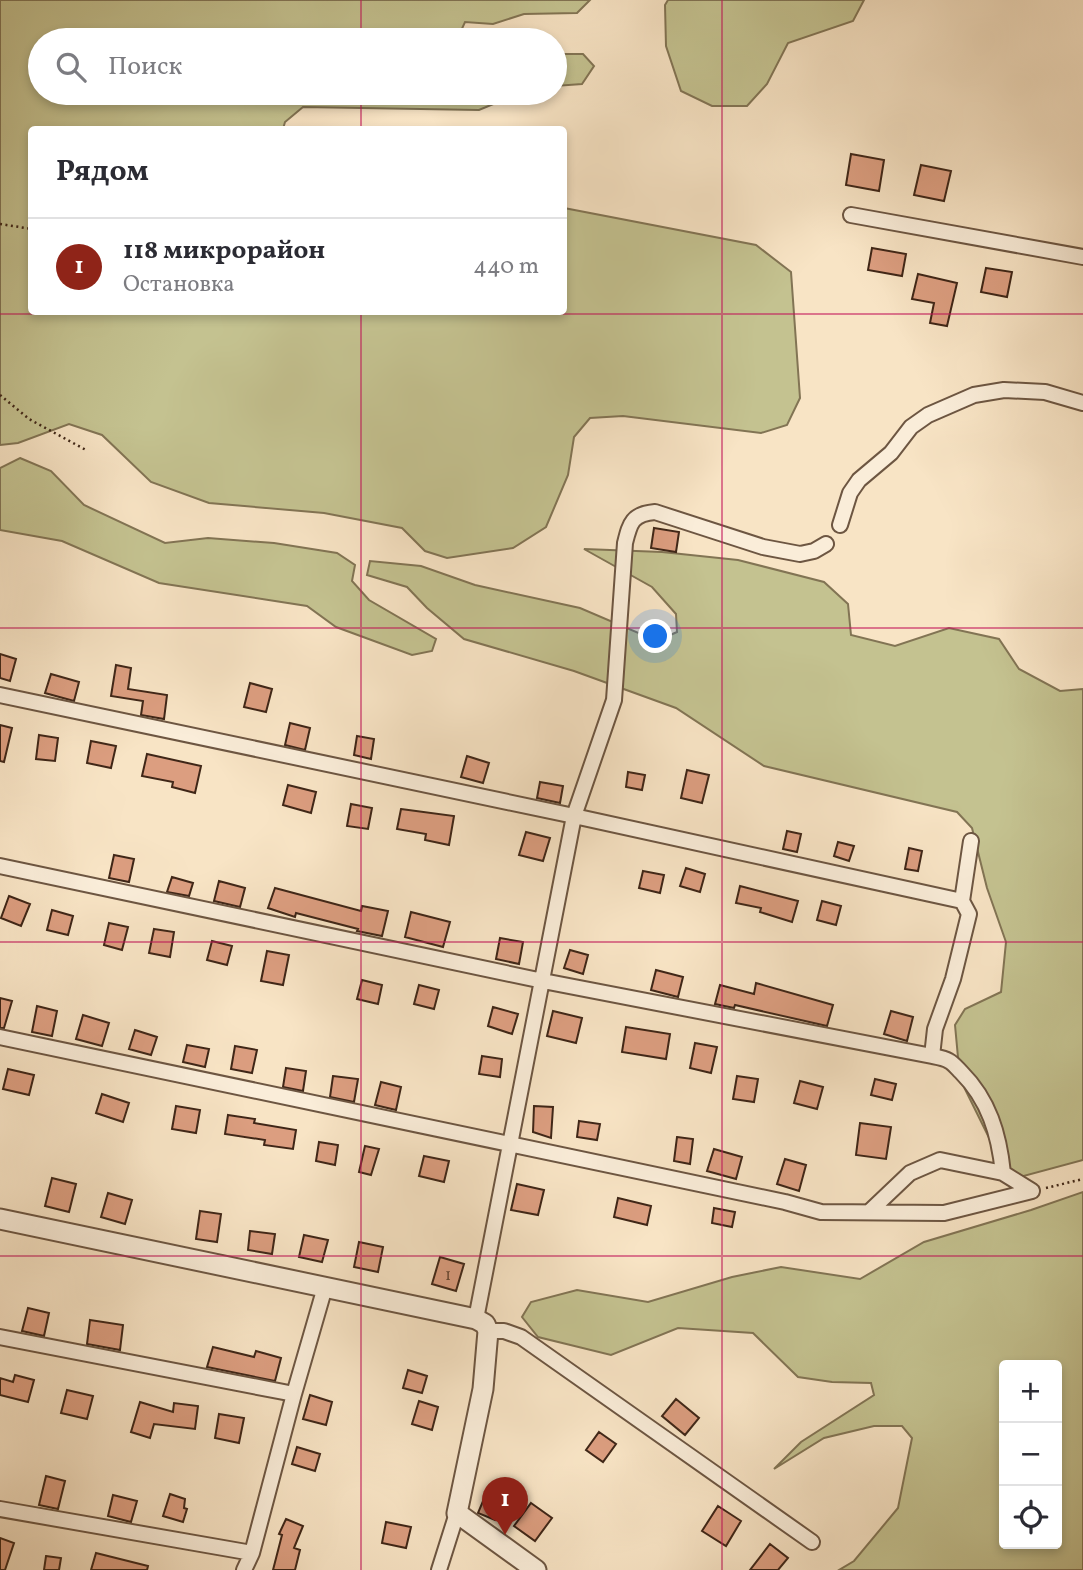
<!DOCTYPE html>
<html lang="ru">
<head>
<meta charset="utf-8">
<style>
  body { margin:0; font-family:Vollkorn,serif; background:#f2f2f3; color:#2b2b33 }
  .controls { position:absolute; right:21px; bottom:21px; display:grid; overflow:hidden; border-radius:7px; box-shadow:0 4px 10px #0003 }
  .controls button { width:63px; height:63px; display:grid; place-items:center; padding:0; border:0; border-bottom:2px solid #e1e1e2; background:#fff; color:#2b2b33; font:35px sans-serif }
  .you { position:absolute; left:656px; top:637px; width:24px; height:24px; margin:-18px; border:5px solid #fff; border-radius:50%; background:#1a73e8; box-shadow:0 0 0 10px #1a73e833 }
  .badge { display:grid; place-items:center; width:46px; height:46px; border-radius:50%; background:#8f2418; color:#fff; font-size:23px; font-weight:700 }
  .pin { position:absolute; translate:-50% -58px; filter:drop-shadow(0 2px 4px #0008) }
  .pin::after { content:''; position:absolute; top:37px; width:24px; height:21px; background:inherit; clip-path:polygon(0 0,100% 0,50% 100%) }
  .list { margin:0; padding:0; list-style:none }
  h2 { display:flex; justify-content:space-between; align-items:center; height:91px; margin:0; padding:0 28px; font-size:30px }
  h2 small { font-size:23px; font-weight:400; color:#7c7c81 }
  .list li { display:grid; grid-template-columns:46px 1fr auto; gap:21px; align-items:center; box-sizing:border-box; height:98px; padding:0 28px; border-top:2px solid #e1e1e2 }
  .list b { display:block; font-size:26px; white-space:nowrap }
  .list p { margin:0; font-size:23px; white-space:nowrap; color:#7c7c81 }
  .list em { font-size:23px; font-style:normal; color:#7c7c81 }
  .icon { flex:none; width:38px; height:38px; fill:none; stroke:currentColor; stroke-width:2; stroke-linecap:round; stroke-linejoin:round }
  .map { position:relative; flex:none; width:1083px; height:1570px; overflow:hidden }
  .search { position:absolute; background:#fff; box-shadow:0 4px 10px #0003; left:28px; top:28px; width:539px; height:77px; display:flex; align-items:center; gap:18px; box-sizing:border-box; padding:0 24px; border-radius:38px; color:#7c7c81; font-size:26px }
  .panel { position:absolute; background:#fff; box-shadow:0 4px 10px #0003; left:28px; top:126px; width:539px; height:189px; border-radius:7px }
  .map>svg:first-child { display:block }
  .green { fill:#c4c290; stroke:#827454; stroke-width:2; fill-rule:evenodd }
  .building { fill:#dc9e80; stroke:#3f2617; stroke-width:2 }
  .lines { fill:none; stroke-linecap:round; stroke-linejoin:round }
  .minor-casing { stroke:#6d5642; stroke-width:18 }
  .tertiary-casing { stroke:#6d5642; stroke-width:23 }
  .path { stroke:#3f2617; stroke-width:2.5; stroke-dasharray:2 3.5; stroke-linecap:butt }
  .minor { stroke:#faedd9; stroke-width:14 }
  .tertiary { stroke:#faedd9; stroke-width:19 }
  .grid { fill:none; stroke:#c2185b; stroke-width:2; stroke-opacity:0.55 }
  .labels { text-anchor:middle; stroke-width:5; stroke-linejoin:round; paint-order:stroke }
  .number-label { font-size:16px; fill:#664431 }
</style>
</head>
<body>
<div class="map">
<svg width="1083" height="1570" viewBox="0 0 1083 1570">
  <rect width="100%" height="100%" fill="#f8e4c5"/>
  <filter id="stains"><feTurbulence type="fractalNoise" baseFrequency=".00286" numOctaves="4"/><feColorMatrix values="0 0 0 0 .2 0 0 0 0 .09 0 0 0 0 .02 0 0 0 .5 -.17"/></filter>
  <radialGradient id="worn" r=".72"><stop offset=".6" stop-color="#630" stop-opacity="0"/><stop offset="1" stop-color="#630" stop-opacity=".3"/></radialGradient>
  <!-- green -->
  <path class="green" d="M0,0h590l-13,13 -53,1 -31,10 -28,-2 -5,11 13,7h-433v53h480l-41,17 -176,-3 -18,15 -2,7 -251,1v182h532v-104l192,37 35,27 9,126 -13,27 -26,8 -138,-17 -33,2 -16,19 -6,38 -22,52 -33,21 -66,10 -22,-7 -23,-23 -78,-15 -115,-10 -58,-21 -49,-47 -33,-11 -51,19 -18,2z
    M668,0h196l-11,21 -65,22 -21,41 -20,22h-35l-31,-15 -15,-45 -1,-41z
    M555,54h28l11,12 -12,18 -27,2z
    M20,458l31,13 33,34 81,38 43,-5 66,5 63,10 18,12 -3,16 17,19 67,39 -4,12 -20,4 -76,-28 -29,-21 -148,-23 -97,-42 -62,-11v-62z
    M584,549l78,3 76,8 86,22 24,22 3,31 44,11 54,-18 50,11 20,30 41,22 23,-2v471l-63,17 -18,-13 -42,-85 -5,-54 10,-16 36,-17 5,-50 -19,-54 -15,-60 -15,-16 -193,-46 -88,-58 -102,-37 -110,-32 -37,-31 -20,-21 -40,-12 3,-14 51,5 54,19 105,23 77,33 20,-9 -1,-18 -24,-27z
    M1083,1192v378h-244l15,-9 44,-53 14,-70 -10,-12h-28l-50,12 -50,31 27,-27 73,-47 -3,-12 -39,-1 -34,-5 -45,-44 -75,-5 -67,27 -73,-18 -16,-20 9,-15 46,-12 71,12 84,-25 49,-10 79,12 64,-37 107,-32zM1004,1365h53v179h-53z"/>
  <!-- building -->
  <path class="building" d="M851,154l33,6 -5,31 -33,-6z
    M921,165l30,6 -7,30 -30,-6z
    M872,248l34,6 -4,22 -34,-6z
    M986,268l26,4 -5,25 -26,-5z
    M918,274l39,9 -10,43 -17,-3 4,-20 -22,-4z
    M654,528l25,4 -3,20 -25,-4z
    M0,654l16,5 -6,22 -10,-3z
    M116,665l15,3 -3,21 39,6 -3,24 -23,-4 2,-14 -32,-5z
    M51,674l28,8 -5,19 -29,-8z
    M250,683l22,6 -6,23 -22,-5z
    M290,723l20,5 -5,22 -20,-5z
    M0,725l12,3 -8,34 -4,-1z
    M39,735l19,3 -3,23 -19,-2z
    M357,736l17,3 -3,20 -17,-4z
    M91,741l25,5 -5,22 -24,-5z
    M147,754l54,12 -6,27 -23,-6 1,-5 -31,-6z
    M467,756l22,7 -6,20 -22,-6z
    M687,770l22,5 -7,28 -21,-5z
    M628,772l17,3 -3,15 -16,-3z
    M540,782l23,4 -3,17 -23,-5z
    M288,785l28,7 -5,21 -28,-8z
    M351,804l21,4 -4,21 -21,-3z
    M401,809l53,7 -5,29 -24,-5 1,-6 -29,-5z
    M787,831l14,3 -4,18 -14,-3z
    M526,832l24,6 -7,23 -24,-6z
    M838,842l16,4 -5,15 -15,-5z
    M909,848l13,3 -4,20 -13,-2z
    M114,855l20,4 -5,23 -20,-4z
    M686,868l19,6 -5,18 -20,-6z
    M643,871l21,4 -4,18 -21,-5z
    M172,877l21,6 -4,13 -22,-4z
    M219,881l26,7 -5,19 -26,-6z
    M740,886l58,15 -6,21 -32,-10 1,-4 -25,-5z
    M275,888l86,23 1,-5 26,5 -6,25 -25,-5 1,-2 -62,-16 -1,4 -27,-9z
    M9,896l21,8 -9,22 -20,-8z
    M822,901l19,5 -5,19 -19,-5z
    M52,910l21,6 -5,19 -21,-5z
    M411,912l39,10 -7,25 -38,-10z
    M109,923l19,4 -6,23 -18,-5z
    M154,929l20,3 -4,25 -21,-4z
    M500,938l23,4 -4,22 -23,-5z
    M212,941l20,5 -5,19 -20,-5z
    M570,950l18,5 -5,19 -19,-6z
    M267,951l22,4 -6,30 -22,-4z
    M656,970l27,7 -5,20 -27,-7z
    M362,980l20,5 -4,19 -21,-5z
    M756,983l77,22 -6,21 -92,-21 -1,3 -19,-4 5,-19 34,9z
    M419,985l20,5 -5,19 -20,-5z
    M0,998l12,3 -8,27h-4z
    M37,1006l20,5 -5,25 -20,-4z
    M493,1007l25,7 -6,20 -24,-8z
    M553,1011l29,7 -6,25 -29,-7z
    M891,1011l22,6 -6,24 -23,-7z
    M83,1015l26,8 -7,23 -26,-7z
    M626,1027l44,7 -4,25 -44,-7z
    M135,1030l22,7 -6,18 -22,-6z
    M695,1043l22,4 -6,26 -21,-5z
    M187,1045l22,4 -4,18 -22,-5z
    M235,1046l22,4 -5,23 -21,-4z
    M482,1056l20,3 -2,18 -21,-3z
    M286,1068l20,3 -3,20 -20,-4z
    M8,1069l26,6 -5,20 -26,-6z
    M333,1076l25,3 -4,23 -24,-5z
    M737,1076l21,3 -4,23 -21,-3z
    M875,1079l21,5 -4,16 -21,-5z
    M800,1081l23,6 -6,22 -23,-6z
    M381,1082l20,5 -5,23 -21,-5z
    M102,1094l27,9 -6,19 -27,-9z
    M176,1106l24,4 -4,23 -24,-4z
    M534,1106l19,1 -2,31 -18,-6z
    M228,1115l27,4 -1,4 42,7 -3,19 -29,-4 1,-5 -40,-6z
    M579,1121l21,3 -3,16 -20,-3z
    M860,1123l31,4 -5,32 -30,-4z
    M677,1137l16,2 -3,25 -16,-3z
    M319,1142l19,3 -3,20 -19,-4z
    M365,1146l14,3 -8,26 -12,-3z
    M714,1149l28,8 -6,22 -29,-8z
    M424,1156l25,5 -5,21 -25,-6z
    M785,1159l21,6 -7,26 -22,-7z
    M52,1178l24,6 -7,28 -24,-6z
    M517,1184l27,6 -6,25 -27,-5z
    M108,1193l24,7 -7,24 -24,-7z
    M618,1198l33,8 -4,19 -33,-8z
    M714,1208l21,4 -3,15 -20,-4z
    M200,1211l21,3 -4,28 -21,-3z
    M250,1231l25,3 -3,20 -24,-4z
    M304,1235l24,5 -6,22 -23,-5z
    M359,1242l24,5 -5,25 -24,-5z
    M440,1257l24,7 -8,27 -24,-7z
    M28,1308l21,5 -5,23 -22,-5z
    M90,1320l33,5 -3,25 -33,-6z
    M213,1347l41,10 2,-6 25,7 -6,23 -68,-14z
    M408,1370l19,6 -5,17 -19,-5z
    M15,1375l19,5 -6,22 -28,-7v-17l13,4z
    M67,1390l26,6 -6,23 -26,-6z
    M310,1395l22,7 -6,23 -23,-6z
    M676,1399l23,19 -14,17 -23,-19z
    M419,1401l19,6 -6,23 -20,-6z
    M140,1402l33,10 1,-9 24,3 -3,23 -41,-5 -4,14 -19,-6z
    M219,1414l25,4 -5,25 -24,-5z
    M599,1432l17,12 -13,18 -17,-12z
    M297,1447l23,7 -5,17 -23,-7z
    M46,1476l19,5 -7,28 -19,-4z
    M170,1494l15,5 -1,9 3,1 -4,13 -20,-6z
    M486,1494l17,7 -8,19 -17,-7z
    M113,1495l24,6 -6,21 -23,-6z
    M531,1503l21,15 -17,23 -21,-15z
    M718,1506l23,15 -15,25 -24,-15z
    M286,1519l17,7 -9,22 6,2 -5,20h-22l9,-35 -3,-1z
    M386,1522l25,5 -5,21 -24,-5z
    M0,1538l14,5 -9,27h-5z
    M770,1544l18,14 -10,12h-28z
    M96,1553l52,13 -1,4h-56z
    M46,1556l15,2 -2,12h-15z"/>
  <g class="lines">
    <defs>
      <path id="minor" d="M851,215l232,42
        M840,525l10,-32 9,-13 32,-27 20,-26 17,-12 46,-20 30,-5 41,2 38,11
        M0,695l574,121 388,85
        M0,866l543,115 389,75 3,-27 18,-50 16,-65 -7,-13 9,-60
        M0,1037l785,165 36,10 123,1 88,-22
        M932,1056c5,1 12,2 17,5 4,2 8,7 12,11 28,28 38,62 42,101
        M869,1212l41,-39 30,-13 63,13 29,18
        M476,1319l98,-503 40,-116 11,-157c5,-20 7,-29 30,-31l108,35 37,7 14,-3 12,-7
        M488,1331h16l17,6 291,205
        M0,1337l294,57
        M0,1509l252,44
        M244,1570l8,-17 42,-159 31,-107
        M439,1570l18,-57"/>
      <path id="tertiary" d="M0,1219l476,100 9,5 3,7 -5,58 -26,124 79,57"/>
    </defs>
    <!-- minor casing -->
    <use href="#minor" class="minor-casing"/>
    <!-- tertiary casing -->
    <use href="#tertiary" class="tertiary-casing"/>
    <!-- path -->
    <path class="path" d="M0,224l32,5
      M0,395l29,24 57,31
      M1046,1188l37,-9"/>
    <!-- minor -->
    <use href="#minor" class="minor"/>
    <!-- tertiary -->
    <use href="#tertiary" class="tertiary"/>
  </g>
  <!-- grid -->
  <path class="grid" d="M361,0v40M722,0v1570M361,93v37M361,312v1258M0,314h1083M0,628h1083M0,942h1083M0,1256h1083"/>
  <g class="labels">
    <!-- number labels -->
    <g class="number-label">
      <text x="448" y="1280">1</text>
    </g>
  </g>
  <rect width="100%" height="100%" filter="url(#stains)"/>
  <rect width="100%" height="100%" fill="url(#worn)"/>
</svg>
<div class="controls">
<button>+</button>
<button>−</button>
<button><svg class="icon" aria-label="locate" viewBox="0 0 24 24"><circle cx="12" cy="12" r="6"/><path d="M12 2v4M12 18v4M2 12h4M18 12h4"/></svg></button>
</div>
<div class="you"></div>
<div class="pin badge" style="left:505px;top:1535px">1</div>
<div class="search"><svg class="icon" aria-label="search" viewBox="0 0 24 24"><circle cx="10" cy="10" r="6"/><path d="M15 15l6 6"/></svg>Поиск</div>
<section class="panel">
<h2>Рядом<small></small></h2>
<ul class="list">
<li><span class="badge">1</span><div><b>118 микрорайон</b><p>Остановка</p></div><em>440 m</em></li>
</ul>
</section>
</div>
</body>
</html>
